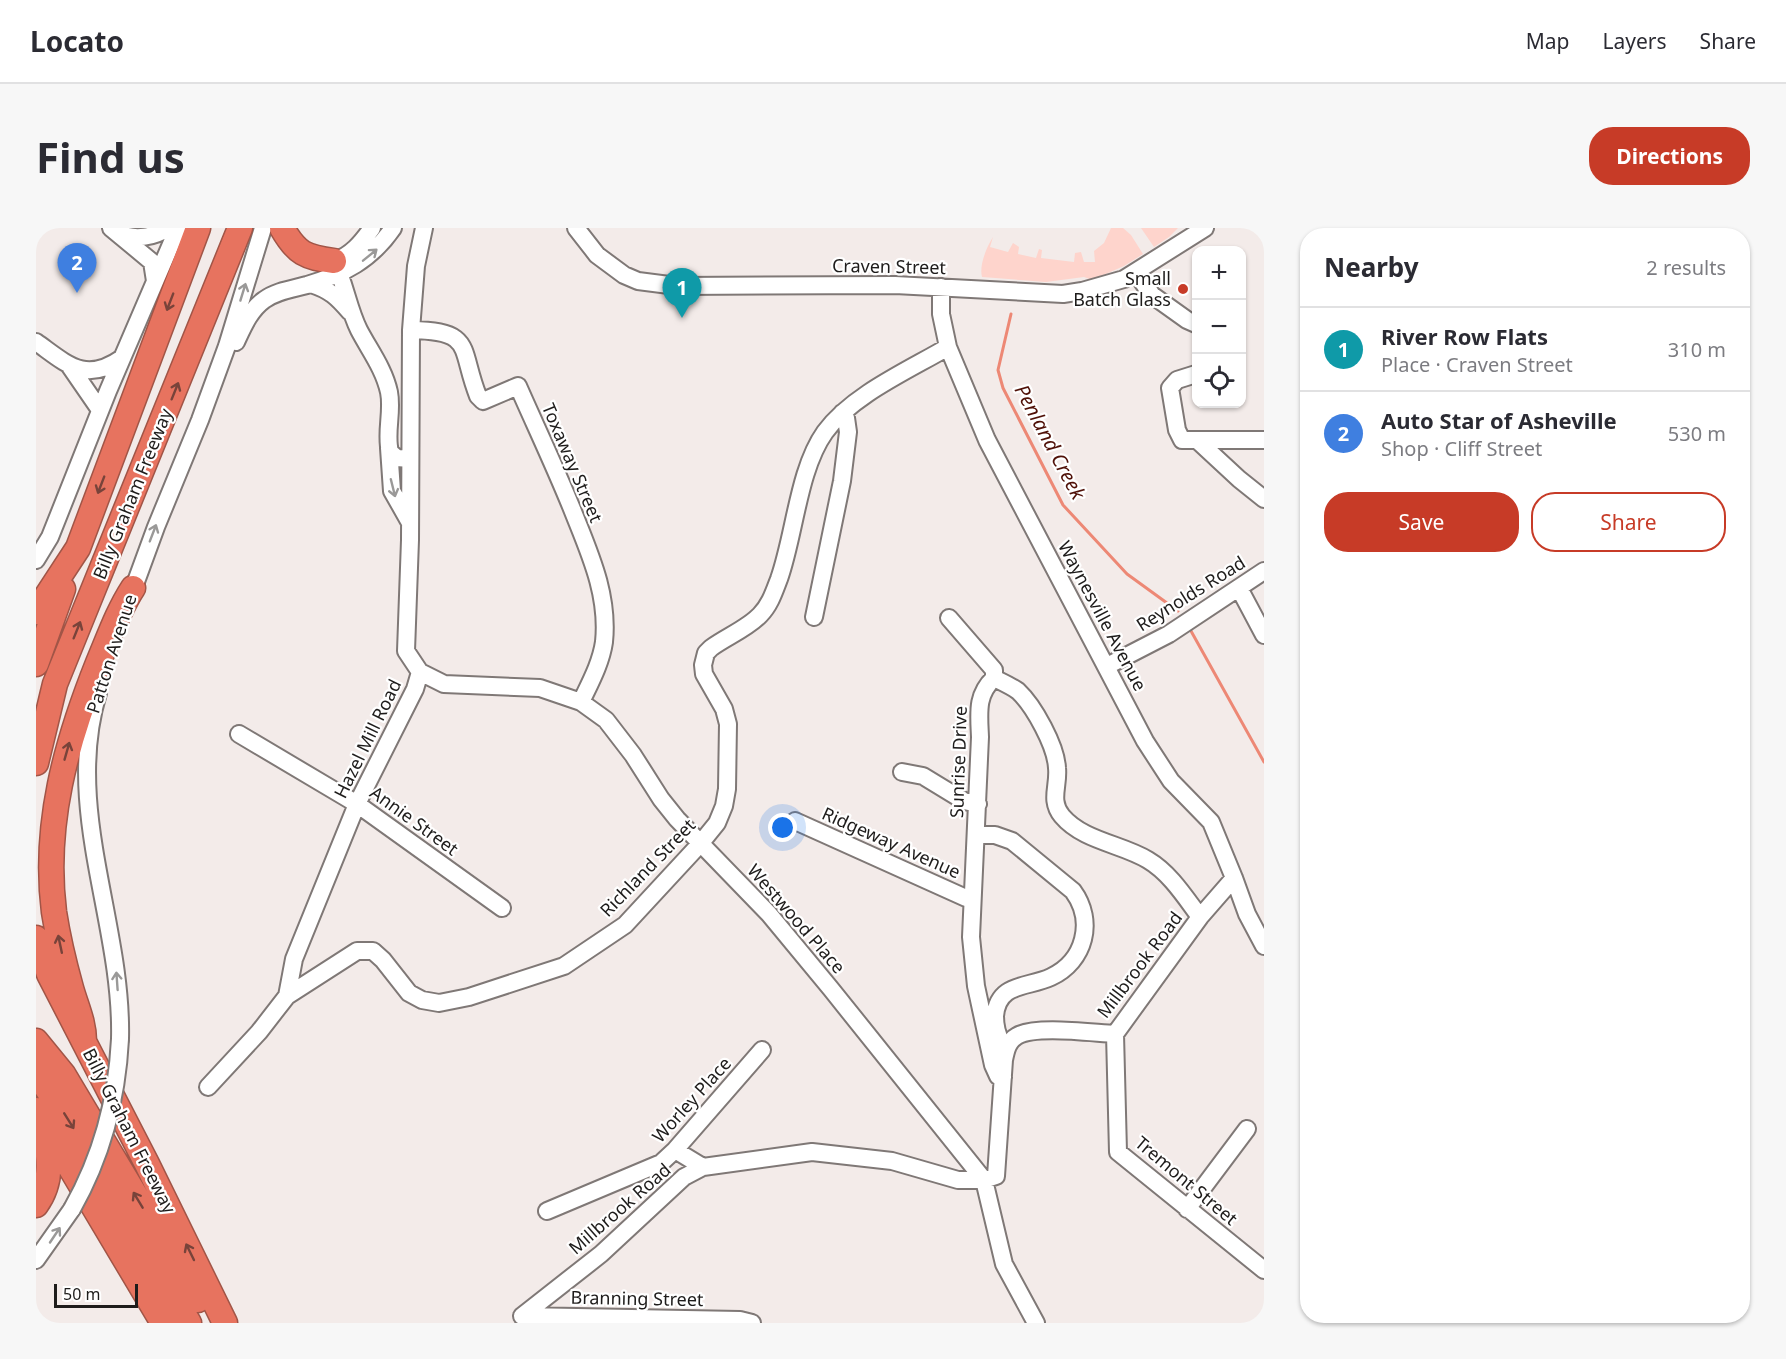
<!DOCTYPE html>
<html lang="en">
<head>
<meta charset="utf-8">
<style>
  body { margin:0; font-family:"Noto Sans",sans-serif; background:#f7f7f7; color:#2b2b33 }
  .controls { position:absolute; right:18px; top:18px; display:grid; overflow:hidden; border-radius:12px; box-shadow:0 2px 4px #0004 }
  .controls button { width:54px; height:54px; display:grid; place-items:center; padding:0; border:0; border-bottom:2px solid #e1e1e2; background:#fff; color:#2b2b33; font:30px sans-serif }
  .scale { position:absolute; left:18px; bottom:15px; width:84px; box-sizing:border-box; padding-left:6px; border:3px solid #1e1c1b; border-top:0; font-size:16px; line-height:21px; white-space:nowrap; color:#1e1c1b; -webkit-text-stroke:4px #fff; paint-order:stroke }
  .you { position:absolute; left:747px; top:600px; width:21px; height:21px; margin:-15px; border:4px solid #fff; border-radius:50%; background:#1a73e8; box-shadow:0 0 0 9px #1a73e833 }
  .badge { display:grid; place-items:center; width:39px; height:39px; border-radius:50%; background:#c73b27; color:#fff; font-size:20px; font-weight:700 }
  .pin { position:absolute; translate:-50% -50px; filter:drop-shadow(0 2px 3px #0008) }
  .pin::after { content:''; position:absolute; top:32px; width:21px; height:18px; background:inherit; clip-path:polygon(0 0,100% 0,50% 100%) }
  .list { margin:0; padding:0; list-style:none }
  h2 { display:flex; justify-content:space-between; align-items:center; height:78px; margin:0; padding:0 24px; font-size:26px }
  h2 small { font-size:20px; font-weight:400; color:#7c7c81 }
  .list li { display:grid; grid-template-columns:39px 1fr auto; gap:18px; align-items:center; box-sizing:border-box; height:84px; padding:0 24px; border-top:2px solid #e1e1e2 }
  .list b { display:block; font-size:22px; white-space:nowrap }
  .list p { margin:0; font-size:20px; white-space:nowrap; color:#7c7c81 }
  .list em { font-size:20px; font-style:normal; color:#7c7c81 }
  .actions { display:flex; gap:12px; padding:18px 24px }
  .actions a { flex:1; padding:14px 0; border:2px solid #c73b27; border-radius:24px; text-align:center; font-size:21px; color:#c73b27 }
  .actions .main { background:#c73b27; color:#fff }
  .icon { flex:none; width:33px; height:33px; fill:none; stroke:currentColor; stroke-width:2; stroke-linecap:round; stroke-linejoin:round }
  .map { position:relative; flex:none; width:1228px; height:1095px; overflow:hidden; border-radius:24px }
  header { display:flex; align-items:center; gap:36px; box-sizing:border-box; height:84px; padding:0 30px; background:#fff; border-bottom:2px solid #e1e1e2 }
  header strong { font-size:28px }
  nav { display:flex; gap:33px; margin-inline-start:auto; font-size:21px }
  .intro { display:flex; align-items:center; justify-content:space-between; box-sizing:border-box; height:144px; padding:0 36px }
  h1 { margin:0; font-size:42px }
  .button { padding:15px 27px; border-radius:24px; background:#c73b27; color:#fff; font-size:21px; font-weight:700 }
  main { display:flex; gap:36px; padding:0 36px }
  aside { flex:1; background:#fff; border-radius:24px; box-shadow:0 2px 4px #0004 }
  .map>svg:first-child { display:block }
  .green { fill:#fed4cc }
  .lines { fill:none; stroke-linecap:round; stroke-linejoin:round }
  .stream { stroke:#ed8875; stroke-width:3 }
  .minor-casing { stroke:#7f7876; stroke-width:20 }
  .highway-casing { stroke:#a15547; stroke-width:27 }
  .minor { stroke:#fff; stroke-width:16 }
  .highway { stroke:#e7735f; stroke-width:24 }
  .minor-bridge-casing { stroke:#7f7876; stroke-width:20; stroke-linecap:butt }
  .minor-bridge { stroke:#fff; stroke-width:16 }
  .oneway { stroke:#9a9998 }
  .oneway2 { stroke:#78433a }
  .poi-dot { fill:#c73b27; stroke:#fff; stroke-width:2 }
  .labels { text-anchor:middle; stroke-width:4.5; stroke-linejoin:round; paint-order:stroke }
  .street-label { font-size:18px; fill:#1e1c1b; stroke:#fff }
  .poi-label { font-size:18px; fill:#1e1c1b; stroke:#fff; text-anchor:end }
  .water-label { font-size:20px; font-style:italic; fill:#501108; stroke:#fff }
</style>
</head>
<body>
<header>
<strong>Locato</strong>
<nav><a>Map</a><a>Layers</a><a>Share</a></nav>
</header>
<div class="intro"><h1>Find us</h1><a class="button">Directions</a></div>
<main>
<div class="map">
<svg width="1228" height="1095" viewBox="0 0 1228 1095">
  <rect width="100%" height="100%" fill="#f3ebe9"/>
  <!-- green -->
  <path class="green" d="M1075,0h12l8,7 12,19 -19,12 -32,14 -8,-3 -38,5 -64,-5c-3,-11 4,-29 11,-40l-3,10 18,5 5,-9 6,4 -1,7 18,4 3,-9 3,1 -1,8 33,4 1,-9 6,-1 3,10h11l-1,-11 10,-8z
    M1105,0h37l-9,9 -15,10z"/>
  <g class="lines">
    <!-- stream -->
    <path class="stream" d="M975,86l-13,56 5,18 60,117 64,69 51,37
      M1155,403l73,131"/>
    <defs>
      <path id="minor" d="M75,0l41,34 3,19
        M336,0c-10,14 -21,28 -38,33 11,22 14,47 25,69 11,21 25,39 30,62 4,20 -4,41 1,60l7,6 13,1
        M540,0l21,27 27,20 14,6 39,5 218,-1 168,9 19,-3 42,-12 81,-51
        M85,6c15,6 33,3 47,-6
        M1100,45l16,22 35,25 9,4
        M275,56c19,6 26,13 39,28
        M905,59v27l7,33 39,93 158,301 26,40 40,41 23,56 13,36 17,32
        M375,102c64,1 48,18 67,66l5,5 35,-15c18,41 37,81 54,123 17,43 37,85 32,133 -3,21 -14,41 -23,60
        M0,114c31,22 49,42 86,16
        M200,114c7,-15 14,-32 28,-42 12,-9 28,-11 43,-15 37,-11 64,-25 86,-57
        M33,137l31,45
        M1160,146l-19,6 -7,8 7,42 5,10h82
        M1162,213l41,38 25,20
        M353,220l3,43 17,30
        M0,332l14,-23 58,-146 70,-163
        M1203,360l25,47
        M94,370l26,-71 44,-107 27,-74 36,-118
        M778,389l28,-136 6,-49 -2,-14 -4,-5
        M913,390l45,52v8
        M1071,438l62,-32 95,-63
        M384,444l24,12 96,4 41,14 25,18 27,35 28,44 16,20 92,95 62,75 153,191 20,84 32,59
        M62,465c-35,116 25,230 22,346
        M203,506l118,70 145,104
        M866,544l21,4 41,25 14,3
        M759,593l171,77 6,1
        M940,607h19l17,6 61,50c22,30 12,70 -22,86 -23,11 -53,5 -56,39 0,10 2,19 7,27
        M251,768l70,-45h16l10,9 26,33 13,7 17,3 30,-6 95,-31 61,-41 75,-81 17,-21 7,-17 3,-17 1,-65 -4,-15 -20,-35 -1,-9 3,-12 5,-5c15,-11 37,-20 49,-33 10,-10 14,-23 19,-36 16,-45 19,-109 46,-147 27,-37 84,-62 123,-85
        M1079,806l3,118 146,118
        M1079,806l85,-117 34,-39
        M967,849l-5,-1 -5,-11 -17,-79 -5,-49 9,-200c-1,-24 -4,-42 14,-59 8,4 17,8 24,13 16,15 38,55 39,77 2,18 -8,32 5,48 21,25 60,28 86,44 22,13 37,37 52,57
        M172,859l51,-55 28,-36 7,-37 63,-155 58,-115 5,-17 -14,-21 4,-111 1,-210 5,-64 8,-38
        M639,922l28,17
        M1151,981l60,-80
        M511,983l114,-48 14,-13 87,-100
        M0,1032l36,-51
        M486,1088l79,-62 83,-77 19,-10 109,-15 80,9 66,19h26l12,-4 8,-116c2,-10 4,-19 13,-24 18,-11 76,-3 98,-2
        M486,1088l218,4 12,3"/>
      <path id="highway" d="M246,0c15,26 23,29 52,33
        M0,384l42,-64 120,-320
        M0,436l27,-75
        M0,535l19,-79 185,-456
        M0,710l13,36 98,190 78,159
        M0,813l27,33 135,226
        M48,813c0,-19 -8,-35 -13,-53 -7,-25 -13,-50 -17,-76 -11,-87 12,-169 44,-249 11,-26 20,-52 35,-75
        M0,844l52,79 101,172
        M0,882l127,213
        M0,977c16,-22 16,-51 4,-75"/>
    </defs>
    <!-- minor casing -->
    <use href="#minor" class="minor-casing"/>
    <!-- highway casing -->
    <use href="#highway" class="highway-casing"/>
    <!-- minor -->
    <use href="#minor" class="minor"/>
    <!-- highway -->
    <use href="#highway" class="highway"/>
    <defs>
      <path id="minor-bridge" d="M36,981c30,-53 45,-109 48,-170"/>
    </defs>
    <!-- minor-bridge casing -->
    <use href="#minor-bridge" class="minor-bridge-casing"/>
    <!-- minor-bridge -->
    <use href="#minor-bridge" class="minor-bridge"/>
  </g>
  <!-- one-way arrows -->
  <defs><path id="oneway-shaft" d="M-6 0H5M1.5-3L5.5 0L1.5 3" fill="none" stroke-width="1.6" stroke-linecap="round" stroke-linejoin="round" transform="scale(1.5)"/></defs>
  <g class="oneway">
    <use href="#oneway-shaft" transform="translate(334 27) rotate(-39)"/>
    <use href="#oneway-shaft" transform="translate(207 64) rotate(-73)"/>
    <use href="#oneway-shaft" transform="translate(357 260) rotate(76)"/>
    <use href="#oneway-shaft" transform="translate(117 305) rotate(-69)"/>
    <use href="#oneway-shaft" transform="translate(81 753) rotate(-94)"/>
    <use href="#oneway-shaft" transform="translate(19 1007) rotate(-56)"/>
  </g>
  <g class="oneway2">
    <use href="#oneway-shaft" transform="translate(134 74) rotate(111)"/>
    <use href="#oneway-shaft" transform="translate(139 163) rotate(-68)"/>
    <use href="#oneway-shaft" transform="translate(65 257) rotate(111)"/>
    <use href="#oneway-shaft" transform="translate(41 402) rotate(-68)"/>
    <use href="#oneway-shaft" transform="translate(31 523) rotate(-74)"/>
    <use href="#oneway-shaft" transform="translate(24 716) rotate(-102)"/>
    <use href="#oneway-shaft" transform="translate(33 893) rotate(58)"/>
    <use href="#oneway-shaft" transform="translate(102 972) rotate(-121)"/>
    <use href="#oneway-shaft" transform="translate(154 1024) rotate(-116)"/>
  </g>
  <!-- markers -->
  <circle class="poi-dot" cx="1147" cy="61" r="6"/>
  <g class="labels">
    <!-- street labels -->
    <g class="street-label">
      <text transform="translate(853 39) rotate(1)" y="6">Craven Street</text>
      <text transform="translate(536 235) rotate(67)" y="6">Toxaway Street</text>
      <text transform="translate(97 266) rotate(-68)" y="6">Billy Graham Freeway</text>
      <text transform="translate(1155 366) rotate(-32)" y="6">Reynolds Road</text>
      <text transform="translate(1066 388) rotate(62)" y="6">Waynesville Avenue</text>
      <text transform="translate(76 426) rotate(-72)" y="6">Patton Avenue</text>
      <text transform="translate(332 511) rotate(-64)" y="6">Hazel Mill Road</text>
      <text transform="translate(923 534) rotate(-88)" y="6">Sunrise Drive</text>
      <text transform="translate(378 593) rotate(36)" y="6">Annie Street</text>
      <text transform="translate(855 615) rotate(24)" y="6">Ridgeway Avenue</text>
      <text transform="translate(612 640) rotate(-46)" y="6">Richland Street</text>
      <text transform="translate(760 691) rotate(49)" y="6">Westwood Place</text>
      <text transform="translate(1104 737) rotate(-53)" y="6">Millbrook Road</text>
      <text transform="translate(656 872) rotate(-48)" y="6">Worley Place</text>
      <text transform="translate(93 903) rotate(63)" y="6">Billy Graham Freeway</text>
      <text transform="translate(1150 953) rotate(40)" y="6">Tremont Street</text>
      <text transform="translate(584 981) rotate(-41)" y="6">Millbrook Road</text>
      <text transform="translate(601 1071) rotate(1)" y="6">Branning Street</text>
    </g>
    <!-- poi labels -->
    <g class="poi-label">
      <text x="1135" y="57">Small<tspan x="1135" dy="21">Batch Glass</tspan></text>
    </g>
    <!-- water labels -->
    <g class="water-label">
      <text transform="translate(1014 214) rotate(62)" y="7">Penland Creek</text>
    </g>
  </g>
</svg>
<div class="controls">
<button>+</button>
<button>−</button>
<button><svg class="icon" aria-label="locate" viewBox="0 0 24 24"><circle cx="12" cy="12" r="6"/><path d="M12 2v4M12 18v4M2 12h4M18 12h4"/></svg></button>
</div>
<div class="scale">50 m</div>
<div class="you"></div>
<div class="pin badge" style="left:646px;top:90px;background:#0f9aa8">1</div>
<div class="pin badge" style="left:41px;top:65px;background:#3f7fe0">2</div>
</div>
<aside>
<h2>Nearby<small>2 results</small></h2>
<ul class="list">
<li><span class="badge" style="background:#0f9aa8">1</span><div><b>River Row Flats</b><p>Place · Craven Street</p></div><em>310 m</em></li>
<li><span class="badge" style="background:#3f7fe0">2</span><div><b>Auto Star of Asheville</b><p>Shop · Cliff Street</p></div><em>530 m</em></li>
</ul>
<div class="actions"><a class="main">Save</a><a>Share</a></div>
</aside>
</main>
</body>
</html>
